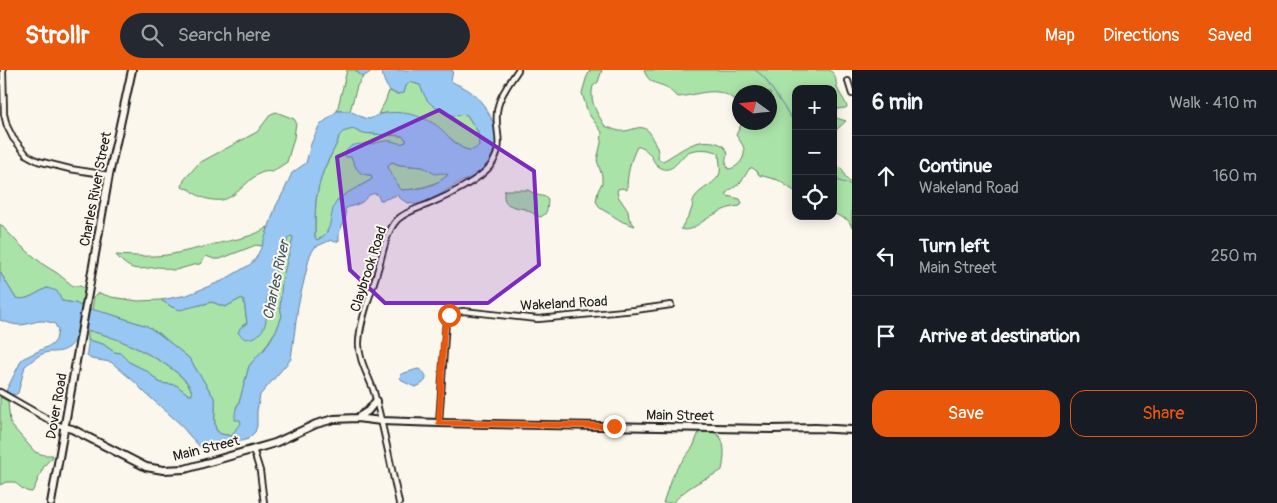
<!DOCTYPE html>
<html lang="en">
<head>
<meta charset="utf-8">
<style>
  body { margin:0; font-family:Pangolin,sans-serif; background:#242831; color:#f1f3f6 }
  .controls { position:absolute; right:15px; top:15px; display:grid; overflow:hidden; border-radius:10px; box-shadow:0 2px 12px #0003 }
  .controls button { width:45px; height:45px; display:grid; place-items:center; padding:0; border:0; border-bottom:1px solid #363941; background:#171b24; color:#f1f3f6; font:25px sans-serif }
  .compass { position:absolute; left:732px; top:15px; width:45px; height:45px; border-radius:50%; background:#171b24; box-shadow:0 2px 12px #0003; rotate:285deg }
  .stop { position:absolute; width:15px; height:15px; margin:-11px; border:4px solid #ea580c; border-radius:50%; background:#fff }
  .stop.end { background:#ea580c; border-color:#fff; box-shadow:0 1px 5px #0008 }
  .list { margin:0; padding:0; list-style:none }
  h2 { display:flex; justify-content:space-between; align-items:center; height:65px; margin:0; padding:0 20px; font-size:21px }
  h2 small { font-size:16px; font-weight:400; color:#9ea1a6 }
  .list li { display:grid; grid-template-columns:32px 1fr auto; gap:15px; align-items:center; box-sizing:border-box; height:80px; padding:0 20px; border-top:1px solid #363941 }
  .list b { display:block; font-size:19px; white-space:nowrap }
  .list p { margin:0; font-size:16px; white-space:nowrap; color:#9ea1a6 }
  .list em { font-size:16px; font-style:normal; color:#9ea1a6 }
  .actions { display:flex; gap:10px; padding:15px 20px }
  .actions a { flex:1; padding:11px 0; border:1px solid #ea580c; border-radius:15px; text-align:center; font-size:18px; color:#ea580c }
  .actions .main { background:#ea580c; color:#fff }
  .icon { flex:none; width:28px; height:28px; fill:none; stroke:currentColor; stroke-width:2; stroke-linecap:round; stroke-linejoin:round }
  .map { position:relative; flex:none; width:852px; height:433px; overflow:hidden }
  header { display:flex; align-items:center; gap:30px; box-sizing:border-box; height:70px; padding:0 25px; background:#ea580c; color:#fff }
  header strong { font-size:24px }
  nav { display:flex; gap:28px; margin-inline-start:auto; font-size:18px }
  .search { width:350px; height:45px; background:#242831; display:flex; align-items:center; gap:12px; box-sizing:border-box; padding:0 18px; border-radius:28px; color:#9ea1a6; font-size:19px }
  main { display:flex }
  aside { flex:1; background:#171b24 }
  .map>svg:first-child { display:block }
  .green { fill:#aae3a8; stroke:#638062 }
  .water { fill:#98c7f3; stroke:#66839d; fill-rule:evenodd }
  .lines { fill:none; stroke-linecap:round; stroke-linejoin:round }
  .stream { stroke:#66839d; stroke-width:1 }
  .street-casing { stroke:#1c1c1c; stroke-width:8 }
  .secondary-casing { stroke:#1c1c1c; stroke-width:10 }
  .street { stroke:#fbf7ec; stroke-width:4.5 }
  .secondary { stroke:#fbf7ec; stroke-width:6 }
  .route { stroke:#ea580c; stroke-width:6 }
  .marked { fill:#7b2cbf; fill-opacity:0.2; stroke:#7b2cbf; stroke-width:4; stroke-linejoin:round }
  .labels { text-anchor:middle; stroke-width:4; stroke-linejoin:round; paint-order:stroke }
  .street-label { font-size:14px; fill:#1c1c1c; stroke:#fbf7ec }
  .water-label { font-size:15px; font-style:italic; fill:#475867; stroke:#fbf7ec }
</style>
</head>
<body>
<header>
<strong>Strollr</strong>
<div class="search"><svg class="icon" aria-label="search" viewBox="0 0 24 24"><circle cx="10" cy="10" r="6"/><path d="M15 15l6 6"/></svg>Search here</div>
<nav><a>Map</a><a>Directions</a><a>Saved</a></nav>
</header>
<main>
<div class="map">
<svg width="852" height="433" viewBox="0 0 852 433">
  <rect width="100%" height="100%" fill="#fbf7ec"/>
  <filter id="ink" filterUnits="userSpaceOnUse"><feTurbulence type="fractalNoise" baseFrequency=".02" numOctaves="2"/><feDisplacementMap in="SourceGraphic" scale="10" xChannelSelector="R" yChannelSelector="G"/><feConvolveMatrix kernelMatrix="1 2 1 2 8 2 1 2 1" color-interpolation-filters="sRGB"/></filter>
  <g filter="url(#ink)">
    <!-- green -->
    <path class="green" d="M347,0h9l2,3 5,4 -6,9 -7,25h-13z
      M590,0h12l-4,12 -5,4c-4,16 4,27 12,40 6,2 13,6 19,5 8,0 16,-7 23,-1 4,2 4,7 6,10 4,7 6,11 5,19l4,2 3,-1c17,-10 31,-23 52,-17 6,2 9,5 11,11 -4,5 -2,9 0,15 9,0 18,-11 16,-20 -1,-5 -5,-9 -8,-14l6,-12 28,-1v-30h-30l-1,14c-15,-23 -38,-12 -60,-9 -5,-2 -6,-4 -10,-8 -9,-7 -20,-3 -25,-19h186c9,9 4,13 9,22 3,5 6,9 8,15l-2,1 -8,1 -2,3 1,6 10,3 -10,9 -3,6v-47h-37v103l-18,-12 -19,-5 -2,-4h-1l-3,-3h-3c-4,5 -6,11 -10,15 -4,4 -10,6 -14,10l1,3 13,3 2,4 -2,3c-19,1 -34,14 -49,23l-6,1 -4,-1c3,-8 9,-13 11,-21 1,-4 0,-7 3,-11 6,-9 22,-14 25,-24 1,-6 -1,-13 -1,-20 -8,-4 -22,-5 -31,-1 -9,6 -17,26 -31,13 -3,-2 -4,-6 -6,-10 -3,-3 -6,-5 -8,-8h-6c-7,13 -10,29 -10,43l-5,-2 -4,1 -1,2 1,5 10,15 1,7 6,8 -12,-4 -23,-14 -4,-7 2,-10 4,-8v-7l-5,-16 4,-17 1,-11 -14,-19 -6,-20 4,-14z
      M410,12l10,3 7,14 3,4 27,13 5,-3 5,2 11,17 1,13 -3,4 -4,2 -10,-3 -12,-10 -63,-25 -9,1 7,-12 4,-11 8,3 7,-1 2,-7z
      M276,42l18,7 2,3 -2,16 -7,24 -15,10c-18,-5 -32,25 -50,28 -8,1 -19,-1 -26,-6 -3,-1 -4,-4 -7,-5 -2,-1 -5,0 -7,-2l2,-7 15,-17 58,-31 14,-18z
      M353,59l8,4 41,3 4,3v3l-3,2h-4l-10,-3 -15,3 -9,-1 -14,14c6,11 6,18 20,18l1,4 -35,21c-3,14 -5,34 -20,40l-2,-3v-19l1,-18 3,-15 5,-16 13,-26 2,-7 4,-5z
      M392,92l8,3 23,2 26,8c-16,11 -28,14 -47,15l-4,-3c-2,-8 -9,-13 -10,-22z
      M833,94l9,5c3,6 3,11 10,14v44l-4,-7 -15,-7z
      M505,120h23l9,5 9,2 2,2c-1,7 1,15 -8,18 -5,-2 -10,-6 -15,-8 -11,-2 -25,-3 -20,-19z
      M0,154l20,21 24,20 13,8 16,13h7l6,3 -4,18 -7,-4 -13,-2 -3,-5 -12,-8c-10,4 -22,15 -32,9l-15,-25z
      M268,157l-2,11 -4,8 -6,-1 -36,14h-6l-8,-3 -6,8c-7,0 -21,6 -26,6 -6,0 -11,-3 -16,-3 -21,2 -26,6 -42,-12 17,1 34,2 51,0 18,-3 35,-8 53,-12 17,-4 33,-6 48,-16z
      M289,166h3l1,2v5l-13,64 2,9 -5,13 -13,20 -4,4 -11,13 -10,37 -3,4 6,17 -7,7 -3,5 -11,-2 -5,-4c-3,-10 0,-21 -1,-31l-26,-41 -27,-22 -15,-10 -37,-12 -18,-4 2,-14 5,-3 12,4 27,4 23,-1 11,7 28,-2 12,-3 13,5 17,-9 2,3 3,22 -4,2 -5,8 29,-30 1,-14z
      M88,260c9,3 18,5 26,8 18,7 80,36 78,58l-3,-1 -13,-10 -16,-2 -13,-12 -18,-9 -9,-9 -6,-1 -11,-8 -15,-4z
      M0,327l8,4 2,22 2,3 23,26 9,3h9l-1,3c-11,7 -13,23 -20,34 -8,0 -12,-6 -18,-10h-8l-6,3z
      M704,361c4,1 9,1 13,3 10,7 7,27 5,36 -5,4 -10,5 -15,8 -13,6 -25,14 -34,25h-10l7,-21 7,-14 16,-21 6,-15z"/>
    <!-- water -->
    <path class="water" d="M356,0h97l-2,11c6,4 14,6 20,11 12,9 23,27 25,42 1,12 -6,30 -15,38 -7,6 -16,7 -24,12 -18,10 -40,33 -60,11l-14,5h-3l-3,-6c-10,-2 -10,7 -19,10 -4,2 -8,2 -13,5l1,8 -7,16v8l-4,1 -4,-2 -16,7 -5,8 -12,51 -7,53 -31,36 -3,16v15l-2,6 -7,7 -31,10 -9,2 -6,-2 -13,-14 -11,-13 -35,-31 -7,-8 -25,-21 -20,-3 -4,-3c-1,-6 2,-10 1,-16l15,4 11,8 6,1 9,9 18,9 13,12 16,2 13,10h3c2,-21 -61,-51 -79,-57 -9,-4 -20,-6 -30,-9 -4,6 -8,14 -15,19 -6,4 -12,4 -19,4 -9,1 -17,9 -24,14l-7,27 -3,2 -5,-1 -4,-3 16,-32 31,-15 3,-4 2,-10 -3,-6c-18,-7 -20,0 -35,1 -7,0 -14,-3 -20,-5v-48l15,25c10,6 22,-5 32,-9l10,3 5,10 13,2 8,4 27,7 37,12 15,10 27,22 26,41c1,10 -2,21 1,31l5,4 11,2 5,-9 4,-3 -1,-4h-5c0,-7 0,-11 4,-17l10,-37 11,-13 5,-4 12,-20 5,-13 -2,-9 2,-26 11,-43 -1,-2 -3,1c-8,19 -22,46 -22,67 -1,10 1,21 -7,29 -4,5 -9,5 -15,6l-7,-6 2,-5 7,-5 -3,-22 -2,-3 -17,9 -13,-5 -32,8 -8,-3 -11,-7 26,-5 35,-14 29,-17 5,-6 6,-12 14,-40 8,-15 8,-18 14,-10 5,-19 8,-18 18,-15h13l14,7 6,1c19,-12 48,-6 66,6 11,7 30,37 43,20l-1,-13 -11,-17c-6,-2 -10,2 -16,0 -8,-2 -19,-9 -24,-15 -3,-5 -5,-10 -7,-15l-10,-3 -4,4 -2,7c-14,4 -20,-9 -22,-21l-10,-1 -9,6 -5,-4zM353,59l8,4 41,3 4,3v3c-6,3 -9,0 -15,-1 -5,-1 -11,1 -16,2 -11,3 -26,-3 -30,12l1,2h5c6,12 6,18 20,18l1,4c-10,7 -25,12 -34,21 -11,11 -2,32 -21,40l-2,-3v-19l1,-18 3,-15 5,-16 13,-26 2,-7 4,-4zM392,92l8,3 23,2 12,7 7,-1 6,2c-15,12 -27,14 -46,15l-4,-3c-2,-8 -9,-13 -10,-22z
      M418,299c13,5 9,15 -3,18l-11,-5 -4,-4 1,-4z"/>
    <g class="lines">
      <!-- stream -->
      <path class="stream" d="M755,0l9,7 32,48
        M833,103l6,8 13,4"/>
      <defs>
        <path id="street" d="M3,0l1,44 3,12 6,12 14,17 11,6 32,8 39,6
          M848,11l4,13
          M0,322l56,32 8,3
          M439,353l7,-102c5,-8 9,-9 17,-10l75,8 97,-9 36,-5
          M253,379l7,22 4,32
          M399,433c-8,-37 -15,-74 -25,-111 -5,-16 -16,-32 -15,-50 1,-23 13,-51 19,-73 5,-16 8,-37 19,-49 9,-9 23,-12 34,-17 17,-7 50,-24 60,-38 16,-23 1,-36 7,-59 3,-13 13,-25 20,-36"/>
        <path id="secondary" d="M357,348l11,-7 8,-10
          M64,357l8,2 74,38 17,3 22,-1 90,-26 41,-19 18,-5 23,-1 24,3 58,2 333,6 43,-1 37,2
          M51,433l58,-328 23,-105"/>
      </defs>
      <!-- street casing -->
      <use href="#street" class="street-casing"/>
      <!-- secondary casing -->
      <use href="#secondary" class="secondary-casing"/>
      <!-- street -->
      <use href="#street" class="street"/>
      <!-- secondary -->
      <use href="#secondary" class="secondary"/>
    </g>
  </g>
  <g class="lines" filter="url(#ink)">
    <!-- route -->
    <path class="route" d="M449,245l-3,6 -2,12 -5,90 175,3"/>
  </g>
  <!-- marked area -->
  <path class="marked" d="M439,40l95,61 5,94 -51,38h-103l-35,-33 -13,-113z"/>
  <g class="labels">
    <!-- street labels -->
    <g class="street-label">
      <text transform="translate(95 119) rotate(-79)" y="5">Charles River Street</text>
      <text transform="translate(368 199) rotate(-72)" y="5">Claybrook Road</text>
      <text transform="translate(564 233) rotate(-3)" y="5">Wakeland Road</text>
      <text transform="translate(56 336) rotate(-80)" y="5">Dover Road</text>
      <text transform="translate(680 345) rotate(1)" y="5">Main Street</text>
      <text transform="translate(206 378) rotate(-14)" y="5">Main Street</text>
    </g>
    <!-- water labels -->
    <g class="water-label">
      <text transform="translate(276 210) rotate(-78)" y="5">Charles River</text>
    </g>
  </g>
</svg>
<div class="controls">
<button>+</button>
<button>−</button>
<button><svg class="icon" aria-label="locate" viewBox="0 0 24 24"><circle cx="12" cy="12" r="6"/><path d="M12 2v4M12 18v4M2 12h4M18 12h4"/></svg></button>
</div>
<svg class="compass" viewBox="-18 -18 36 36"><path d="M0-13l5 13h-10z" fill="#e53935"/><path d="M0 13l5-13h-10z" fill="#9ea1a6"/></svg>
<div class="stop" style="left:449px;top:245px"></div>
<div class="stop end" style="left:614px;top:356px"></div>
</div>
<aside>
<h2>6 min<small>Walk · 410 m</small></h2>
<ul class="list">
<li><svg class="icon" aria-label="ahead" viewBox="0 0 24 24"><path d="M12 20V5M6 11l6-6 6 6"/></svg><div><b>Continue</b><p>Wakeland Road</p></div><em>160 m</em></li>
<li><svg class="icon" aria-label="left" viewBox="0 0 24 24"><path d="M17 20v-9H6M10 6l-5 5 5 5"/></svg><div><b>Turn left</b><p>Main Street</p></div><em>250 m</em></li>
<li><svg class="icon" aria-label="arrive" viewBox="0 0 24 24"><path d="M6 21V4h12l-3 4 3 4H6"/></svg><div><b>Arrive at destination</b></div></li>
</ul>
<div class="actions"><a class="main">Save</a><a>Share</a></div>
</aside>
</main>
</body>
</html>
